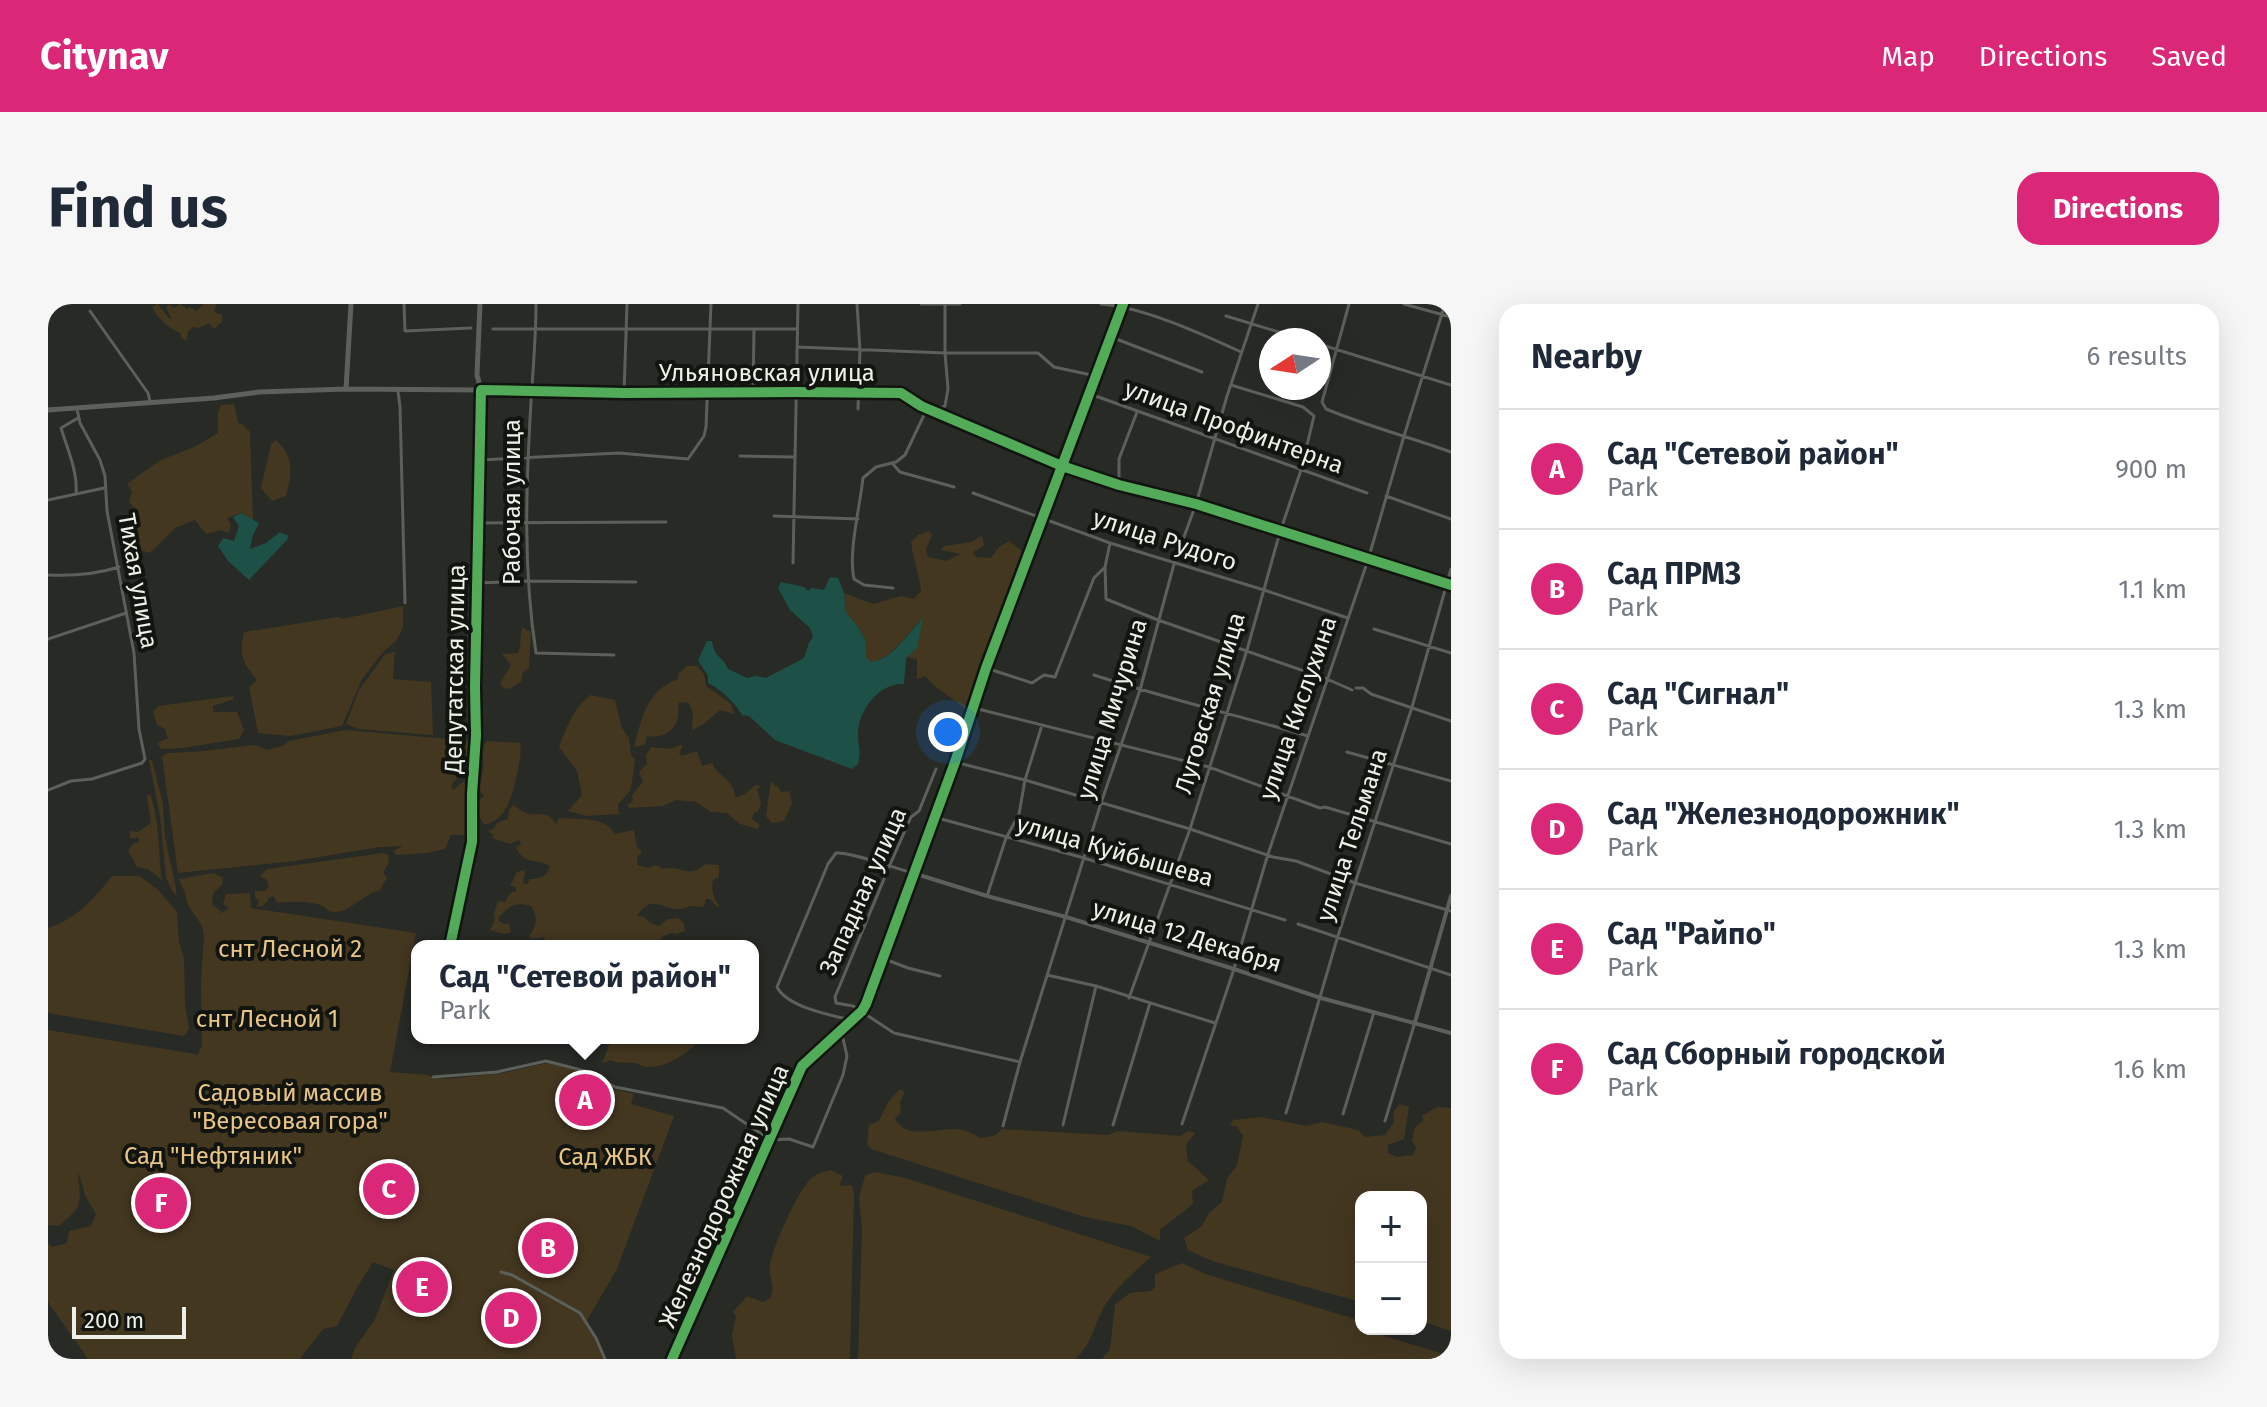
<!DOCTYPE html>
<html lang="en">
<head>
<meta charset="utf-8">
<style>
  body { margin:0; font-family:"Fira Sans",sans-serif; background:#f6f6f7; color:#1f2937 }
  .controls { position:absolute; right:24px; bottom:24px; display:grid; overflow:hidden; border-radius:16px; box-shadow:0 8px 32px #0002 }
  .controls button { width:72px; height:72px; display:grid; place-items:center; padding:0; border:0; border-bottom:2px solid #e0e1e3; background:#fff; color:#1f2937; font:40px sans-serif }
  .compass { position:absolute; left:1211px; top:24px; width:72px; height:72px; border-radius:50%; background:#fff; box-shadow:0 8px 32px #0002; rotate:258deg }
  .scale { position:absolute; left:24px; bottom:20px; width:114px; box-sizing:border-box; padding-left:8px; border:4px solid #ecf0e8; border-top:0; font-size:22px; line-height:28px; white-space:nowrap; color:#ecf0e8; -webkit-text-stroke:6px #12140f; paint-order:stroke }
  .you { position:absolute; left:900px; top:428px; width:28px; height:28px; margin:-20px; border:6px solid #fff; border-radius:50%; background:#1a73e8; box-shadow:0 0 0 12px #1a73e833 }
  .badge { display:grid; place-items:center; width:52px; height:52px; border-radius:50%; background:#db2777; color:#fff; font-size:26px; font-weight:700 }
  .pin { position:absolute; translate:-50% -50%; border:4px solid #fff; box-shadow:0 2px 8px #0006 }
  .popup { position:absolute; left:363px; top:636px; width:348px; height:104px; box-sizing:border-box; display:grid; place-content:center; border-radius:16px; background:#fff; filter:drop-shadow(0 2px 6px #0005); font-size:26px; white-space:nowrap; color:#747a83 }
  .popup b { font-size:30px; color:#1f2937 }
  .popup::after { content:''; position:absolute; left:50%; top:100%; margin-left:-16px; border:16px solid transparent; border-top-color:#fff }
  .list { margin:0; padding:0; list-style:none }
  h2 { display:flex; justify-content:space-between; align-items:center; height:104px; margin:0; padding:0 32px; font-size:34px }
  h2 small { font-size:26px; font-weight:400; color:#747a83 }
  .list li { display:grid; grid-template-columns:52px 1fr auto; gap:24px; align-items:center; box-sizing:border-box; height:120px; padding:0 32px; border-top:2px solid #e0e1e3 }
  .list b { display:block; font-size:30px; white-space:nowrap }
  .list p { margin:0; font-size:26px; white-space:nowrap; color:#747a83 }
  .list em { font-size:26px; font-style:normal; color:#747a83 }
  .map { position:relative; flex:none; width:1403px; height:1055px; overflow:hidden; border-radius:24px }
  header { display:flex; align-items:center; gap:48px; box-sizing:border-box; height:112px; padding:0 40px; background:#db2777; color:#fff }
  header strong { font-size:38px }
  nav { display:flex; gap:44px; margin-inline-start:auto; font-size:28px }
  .intro { display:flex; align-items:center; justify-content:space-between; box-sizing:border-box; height:192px; padding:0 48px }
  h1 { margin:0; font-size:56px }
  .button { padding:20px 36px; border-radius:24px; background:#db2777; color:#fff; font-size:28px; font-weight:700 }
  main { display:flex; gap:48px; padding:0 48px }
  aside { flex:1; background:#fff; border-radius:24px; box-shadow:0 8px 32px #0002 }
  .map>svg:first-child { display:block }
  .green { fill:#433720 }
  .water { fill:#1d5148 }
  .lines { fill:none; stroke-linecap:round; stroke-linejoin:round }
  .minor { stroke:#5b605b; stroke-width:3 }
  .tertiary { stroke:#5b605b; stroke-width:4 }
  .secondary { stroke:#5c615c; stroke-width:5 }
  .cycleway-casing { stroke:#12140f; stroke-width:15 }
  .cycleway { stroke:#51ab58; stroke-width:10 }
  .labels { text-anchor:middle; stroke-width:8; stroke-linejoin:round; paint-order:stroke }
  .street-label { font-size:24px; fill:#ecf0e8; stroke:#12140f }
  .park-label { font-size:24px; fill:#e8c585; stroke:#12140f }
</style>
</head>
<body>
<header>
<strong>Citynav</strong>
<nav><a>Map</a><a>Directions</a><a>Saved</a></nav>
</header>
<div class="intro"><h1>Find us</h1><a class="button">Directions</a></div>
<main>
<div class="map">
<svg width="1403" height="1055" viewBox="0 0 1403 1055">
  <rect width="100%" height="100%" fill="#272a25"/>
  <!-- green -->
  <path class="green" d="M110,0l11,14 3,1 -6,-11 3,-4 5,4 6,-4 7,5 3,-2 6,4 8,-7h13l-3,8 8,3v7l-8,7 -5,-6 -10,5 -6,-1 -5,4 -1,9 -5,-1 -2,-6c-13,-6 -21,-13 -28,-26z
    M186,100l4,19 4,1 8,8 3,89 -12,-8 -14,5 4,7 -2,8 -8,-3 -15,4 -11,-14 -20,8 -25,25 -13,-4 -4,-27 4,-11 -8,-9 3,-10 -5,-8 32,-23 37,-15 22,-13v-21l3,-7z
    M228,136c19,19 16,31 10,56l-14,5 -11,-13 10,-44z
    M881,227l3,4 -6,14 2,8 19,4 13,-7 -19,-4 3,-4 27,-4 11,-6 2,10 -11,6 3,5 15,1 8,-11 10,-6 13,10 -57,158c-13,-12 -28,-19 -40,-33l-8,3v-20l-11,-2 11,-10 5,-28c-14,14 -32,41 -51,43l-5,-4v-17l-8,-14 -12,-15 -2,-19 29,11 28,-8 13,3 7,-8c-2,-17 -8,-32 -10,-49l7,-7z
    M355,302v21l-7,14 -13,11 -21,27 -20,47 -52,10 -32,-3 -9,-46 8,-7c-15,-18 -18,-25 -13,-48l95,-15 3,2z
    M475,323l4,4h4l-2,37 -6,4 -2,10 -11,7 -6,-1 -4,-5 11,-18 -9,-11 16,-1c4,-9 1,-18 5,-26z
    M347,348l-2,27 38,3 2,53 -74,-6 -13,-5 13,-34 26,-36z
    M639,362h10l7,8 2,12 25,18 3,10 -14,-4 -16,14 -12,6 1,-17 -4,-10 -10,-1c-1,6 0,16 -3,21 -5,12 -18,15 -29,13l-2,9 -11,2c8,-30 13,-57 44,-68l1,-6z
    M542,391l25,5 7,28 7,10 2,17 4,5 -4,29 -13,16 1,9 -33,2 -18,-5 14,-16 -5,-24 -18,-24c8,-21 14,-38 31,-52z
    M185,392l1,3 -21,7v6h24l7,18 -5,9 -57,9 -21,1 -4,-6 11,-5 -3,-9 -8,-4 -4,-13 5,-6z
    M297,426l126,11 1,12 -6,13 -9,-11 -7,-3 -3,5 7,3 6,15 -9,10 2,5 11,-9 4,17 -3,21 6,5 -1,11h-19l-6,14 -18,4 -31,2 -3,-4 10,-5 -23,1 -85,14 -117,12 -16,-117 7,-3 35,-2 51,-6 12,5 15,-4 7,-5z
    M438,437l34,2c2,11 -1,21 -3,31 -5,21 -9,45 -33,51l-5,-10 1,-16 4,-3 -4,-5c0,-8 2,-15 3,-22 1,-11 -2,-18 3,-28z
    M633,441l2,1 -4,7 3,3 15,-5 5,15 10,-3c5,13 24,18 23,35l10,-4 10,-9 7,1 -5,3 4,15 -3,7 -5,3 -1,5 8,6 -3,4 -17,-5 -13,-11 -16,-1 -15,-10 -20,-2 -13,6 -34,2 -1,-3 5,-4 -1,-6 11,-13 -4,-10 8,-8 -1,-9 5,-8 19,2z
    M101,456h3l11,44 2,33 11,51v6h-2l-8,-16 -6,-62z
    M723,477l4,5h3l3,6 8,-1 3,12 -8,18 -12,2 -6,-7z
    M102,490c10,26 8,59 12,86l-14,-11 -11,-2 -9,-17 6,-7 5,-1v-4h-9v-7l8,1 13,-9 -4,-27z
    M466,501c4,3 7,6 12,8 14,5 19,-5 30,11l3,-6c19,2 45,-3 56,16l19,-4 3,17 5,5 -5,6v7l12,3 7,-3 7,4c18,-5 25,11 42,-5l14,1v12l-6,3c-2,10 0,18 7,26l-3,1 -7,-8h-4l-2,8c-2,0 -11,-1 -13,-1 -5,1 -9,4 -13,3 -18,-1 -27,-15 -41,7l7,1 6,6 9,3 9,-7 10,-1 6,5 1,8 -8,3 -6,-1 -9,4 -3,9h-127l7,-2 6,-4 -1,-3 -12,2 -3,-3c7,-10 10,-18 2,-30 -16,-4 -20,-1 -32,11v4l5,3 5,-1 2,9 -7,2 -14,-4 5,-11 -1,-6 4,-12 7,1 5,-9 6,-2v-4l-6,-1 7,-14 7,-2 1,4 -2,9 4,1 3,-5c11,0 16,-2 20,-13 -14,-8 -24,0 -34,-18l5,-4 -2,-4 -9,4 -18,-6 1,-4 -5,-2 6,-4 3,-5 11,-4 1,-10z
    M335,549l5,2 1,8 -6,9 4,6 -7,12c-17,4 -29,22 -46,22 -10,-1 -3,-2 -12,-6 -8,-5 -35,-5 -44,-3l-5,-7 -4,2 -6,8 -6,1 2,-6 -4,-4v-6h11l3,-5 -2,-6 -7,-4 7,-7z
    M166,569l9,5 -1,7 -9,8 -1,12 9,6 -1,3 9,-6 -6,-4 3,-10 24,-1 1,15 165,25 -26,139 39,3 1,2 15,2 58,-6 44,-10 41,10 25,16 21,5 -3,10 43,12 -57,153 -31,53 20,37h-255l4,-11 20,-29 19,-49 -21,-8 -16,26 -20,38 -14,3 -23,30h-212l-40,-57v-59l4,4 15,-4 2,-12 22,-5 5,-12 -10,-17 -8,-25c2,32 7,32 -19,54l-11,-1v-195l147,24 2,2 5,-10 -1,-62 3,-47 -2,-11 -14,-21 -3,-12 -6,-14z
    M64,572h27l18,13 20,23 2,30 5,16 1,46 4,25 -5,7 -136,-23v-85c27,-8 47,-30 64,-52z
    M569,734h85c-15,16 -33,29 -55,29 -4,0 -8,-3 -12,-4 -9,-2 -15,2 -24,-3l-9,3 7,-18z
    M852,785l5,3 -5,10 1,10 -6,7c14,24 46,6 68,11 6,1 13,6 18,8l15,-3 6,-6 106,6 9,-4 63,5 9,-5 6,2 -9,12 2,16 21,19 -17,11 1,13 -33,26v11l-29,-15 -46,-9 -214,-68 -4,-5 2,-19 10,-4 9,-19z
    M1352,800l9,3 -5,32 -16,6v8l9,4 16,-2 3,-7 -4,-8 3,-13 9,-7 -3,-4 17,-9 13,1v223l-30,-10v-124h-60v105l-149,-41 -24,-11 -4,-12 17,-11 8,-14 13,-11 5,-23 10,-14 6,-29 -6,-9 -7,-2 3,-5 28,-3 46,9 15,-4 36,8 7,7 20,-2 9,-13 -1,-10z
    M782,866l13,6 -4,10 12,-1 3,8 -4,166h-114l-4,-24 4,-18 -3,-5 14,-16 16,6 7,-4c6,-14 -1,-18 0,-31 0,-15 30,-82 43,-90 4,-4 12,-5 17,-7z
    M826,868l31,6 246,79c-17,15 -37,32 -48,52 -10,19 -11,33 -27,50h-218l4,-130 -3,-32 6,-21z
    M1134,959l26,12 144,43 9,6v5h8l5,4 77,23v3h-349l8,-10 5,-45 15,-11 21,-2 4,-4v-13z"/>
  <!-- water -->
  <path class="water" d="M193,209l18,10 -6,12 -3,14 16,-6 14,-11 9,4 -3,5 -37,39 -21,-19 -10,-15 5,-8 11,3 5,-15 -6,-9z
    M782,273l8,1 6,15 2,19 12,15 8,14v16l5,5c21,-2 37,-29 52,-44l-6,30 -11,10 -2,26c-26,-2 -48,29 -46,54 1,12 3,13 0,26l-6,5 -77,-29 -26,-24 -7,-1c-7,-13 -22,-26 -34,-32v-7l-10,-16 9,-19h5c2,17 11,15 16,28l19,9 9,-2 10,2 38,-20 5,-15 4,-6 -3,-9 -20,-18 -12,-22 3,-6 23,5 4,4 4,-3 12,2z"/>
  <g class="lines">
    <!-- minor -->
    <path class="minor" d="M356,0l1,27 66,-3
      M488,0c0,33 -3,65 -5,98 -5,84 -8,167 5,251l78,2
      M809,0l3,46 -2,59
      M873,0h39
      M1053,0c42,3 101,30 140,48
      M1301,0l-27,98 4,7c41,17 83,28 125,43
      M1356,0l47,13
      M0,2l5,-2
      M42,7l58,82 2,8
      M1178,12l79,24
      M445,25h304
      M1063,33l91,35
      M1271,40l132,41
      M749,43l148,6h93l16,14 42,9
      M350,87l2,16 5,196
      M705,88l1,-63
      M576,89l3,-89
      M1042,90l277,99
      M692,152l55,1
      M432,156l139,-7 69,6 16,-23 2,-9 5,-123
      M844,159l8,9 54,15
      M1071,181v-26l18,-47
      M28,189c2,-21 -9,-45 -15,-65l17,-10
      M925,189l137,50 154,47 84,28
      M1338,192l65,23
      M0,196l56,-12
      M726,212l84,3
      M430,219l188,-1
      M745,259l5,-259
      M1057,263l1,32 52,21 169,59 25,11
      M0,271c23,1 49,-1 71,-8
      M429,279l50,-2 109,1
      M845,284l-29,-3 -10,-6c-6,-27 6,-72 9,-101l13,-11 20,-5 9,-7 19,-40 21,-9 3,-17 -3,-36v-49
      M1326,325l77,24
      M0,335l78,-26
      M938,364l46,15 12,-8 11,2 39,-99 11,-11 5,-24
      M1046,371c70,23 143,40 214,61
      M1308,384h7l8,6 80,27
      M926,404l235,59 111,41 5,-1 126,37
      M1299,448l104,29
      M907,458l70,18 165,49 83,28 23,4 59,22 96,28
      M888,465l-17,42 -8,6 -22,50 -54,130 1,6 17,3 41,27 126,29
      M0,486l23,-9 21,-2 50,-16 3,-4 -6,-30 -5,-76 -27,-142 -2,-35 -5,-16 -20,-37 -3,-14
      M886,513l150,41 201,62
      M939,592l19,-58 13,-24 6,-34 17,-55
      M1250,620l153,51
      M402,642l22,-104v-48l4,-58 -1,-49 6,-297
      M834,654l26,10 32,8
      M999,671l49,11 119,37
      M1081,694l61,-169 57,-179 33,-118 21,-62 13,-54 -11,-9 -72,-22
      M803,716c-21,-5 -64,-13 -74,-33l51,-123 8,-11c17,-1 57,15 77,20
      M385,773l64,-5 49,-11 43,11 26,15 108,21 47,32 19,-1 24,8 30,-72 4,-19 -6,-26
      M1238,809l51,-174 75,-232 39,-138
      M1295,810l31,-102
      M1337,817l30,-99
      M1134,820l52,-155 34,-115 100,-294 36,-124 41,-132
      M1015,821l33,-139
      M1065,821l37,-122
      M955,822l17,-64 81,-259 39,-113 34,-126 22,-60 31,-108 31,-92
      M453,968l11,3 68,38 16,25 9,21"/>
    <!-- tertiary -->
    <path class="tertiary" d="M433,86l143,3 171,-1 106,1 20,13 141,60 57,19 77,19 255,81
      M865,569l74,23 79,21 168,52 87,29 130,35
      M1367,718l36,-126
      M624,1055l130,-293 60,-55 4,-7 89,-242 31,-94 137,-364"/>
    <!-- secondary -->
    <path class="secondary" d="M298,85l5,-85
      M0,106l166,-12 45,-6 87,-3 135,1 -4,-15 3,-71"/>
    <defs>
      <path id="cycleway" d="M402,642l22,-104v-48l4,-58 -1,-49 6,-297 143,3 171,-1 106,1 20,13 141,60 57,19 77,19 255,81
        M624,1055l130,-293 60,-55 4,-7 89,-242 31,-94 137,-364"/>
    </defs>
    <!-- cycleway casing -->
    <use href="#cycleway" class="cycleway-casing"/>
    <!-- cycleway -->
    <use href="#cycleway" class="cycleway"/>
  </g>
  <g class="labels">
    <!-- street labels -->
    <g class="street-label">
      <text x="719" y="77">Ульяновская улица</text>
      <text transform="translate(1186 123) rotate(20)" y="8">улица Профинтерна</text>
      <text transform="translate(464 198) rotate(-90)" y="8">Рабочая улица</text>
      <text transform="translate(1117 236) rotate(18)" y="8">улица Рудого</text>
      <text transform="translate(90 277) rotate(80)" y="8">Тихая улица</text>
      <text transform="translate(407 365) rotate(-89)" y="8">Депутатская улица</text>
      <text transform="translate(1162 399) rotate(-73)" y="8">Луговская улица</text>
      <text transform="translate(1250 404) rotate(-71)" y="8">улица Кислухина</text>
      <text transform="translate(1064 405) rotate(-73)" y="8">улица Мичурина</text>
      <text transform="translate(1304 531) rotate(-72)" y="8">улица Тельмана</text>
      <text transform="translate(1067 547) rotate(16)" y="8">улица Куйбышева</text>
      <text transform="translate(815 587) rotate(-66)" y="8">Западная улица</text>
      <text transform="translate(1139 632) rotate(17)" y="8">улица 12 Декабря</text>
      <text transform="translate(676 892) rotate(-66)" y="8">Железнодорожная улица</text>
    </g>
    <!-- park labels -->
    <g class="park-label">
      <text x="242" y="653">снт Лесной 2</text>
      <text x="219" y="723">снт Лесной 1</text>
      <text x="242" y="797">Садовый массив<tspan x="242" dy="28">"Вересовая гора"</tspan></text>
      <text x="165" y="860">Сад "Нефтяник"</text>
      <text x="557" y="861">Сад ЖБК</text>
    </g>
  </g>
</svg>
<div class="controls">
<button>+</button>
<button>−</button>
</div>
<svg class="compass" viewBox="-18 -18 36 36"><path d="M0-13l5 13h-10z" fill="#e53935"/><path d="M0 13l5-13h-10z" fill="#747a83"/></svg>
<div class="scale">200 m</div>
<div class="you"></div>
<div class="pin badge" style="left:537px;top:796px">A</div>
<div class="popup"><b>Сад &quot;Сетевой район&quot;</b>Park</div>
<div class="pin badge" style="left:500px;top:944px">B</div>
<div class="pin badge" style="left:341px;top:885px">C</div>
<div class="pin badge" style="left:463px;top:1014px">D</div>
<div class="pin badge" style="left:374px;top:983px">E</div>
<div class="pin badge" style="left:113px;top:899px">F</div>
</div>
<aside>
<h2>Nearby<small>6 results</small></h2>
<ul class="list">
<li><span class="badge">A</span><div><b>Сад &quot;Сетевой район&quot;</b><p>Park</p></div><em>900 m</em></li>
<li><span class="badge">B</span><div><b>Сад ПРМЗ</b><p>Park</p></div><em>1.1 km</em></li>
<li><span class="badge">C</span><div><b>Сад &quot;Сигнал&quot;</b><p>Park</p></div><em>1.3 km</em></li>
<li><span class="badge">D</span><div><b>Сад &quot;Железнодорожник&quot;</b><p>Park</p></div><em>1.3 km</em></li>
<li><span class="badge">E</span><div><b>Сад &quot;Райпо&quot;</b><p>Park</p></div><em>1.3 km</em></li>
<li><span class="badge">F</span><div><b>Сад Сборный городской</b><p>Park</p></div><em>1.6 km</em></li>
</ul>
</aside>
</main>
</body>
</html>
